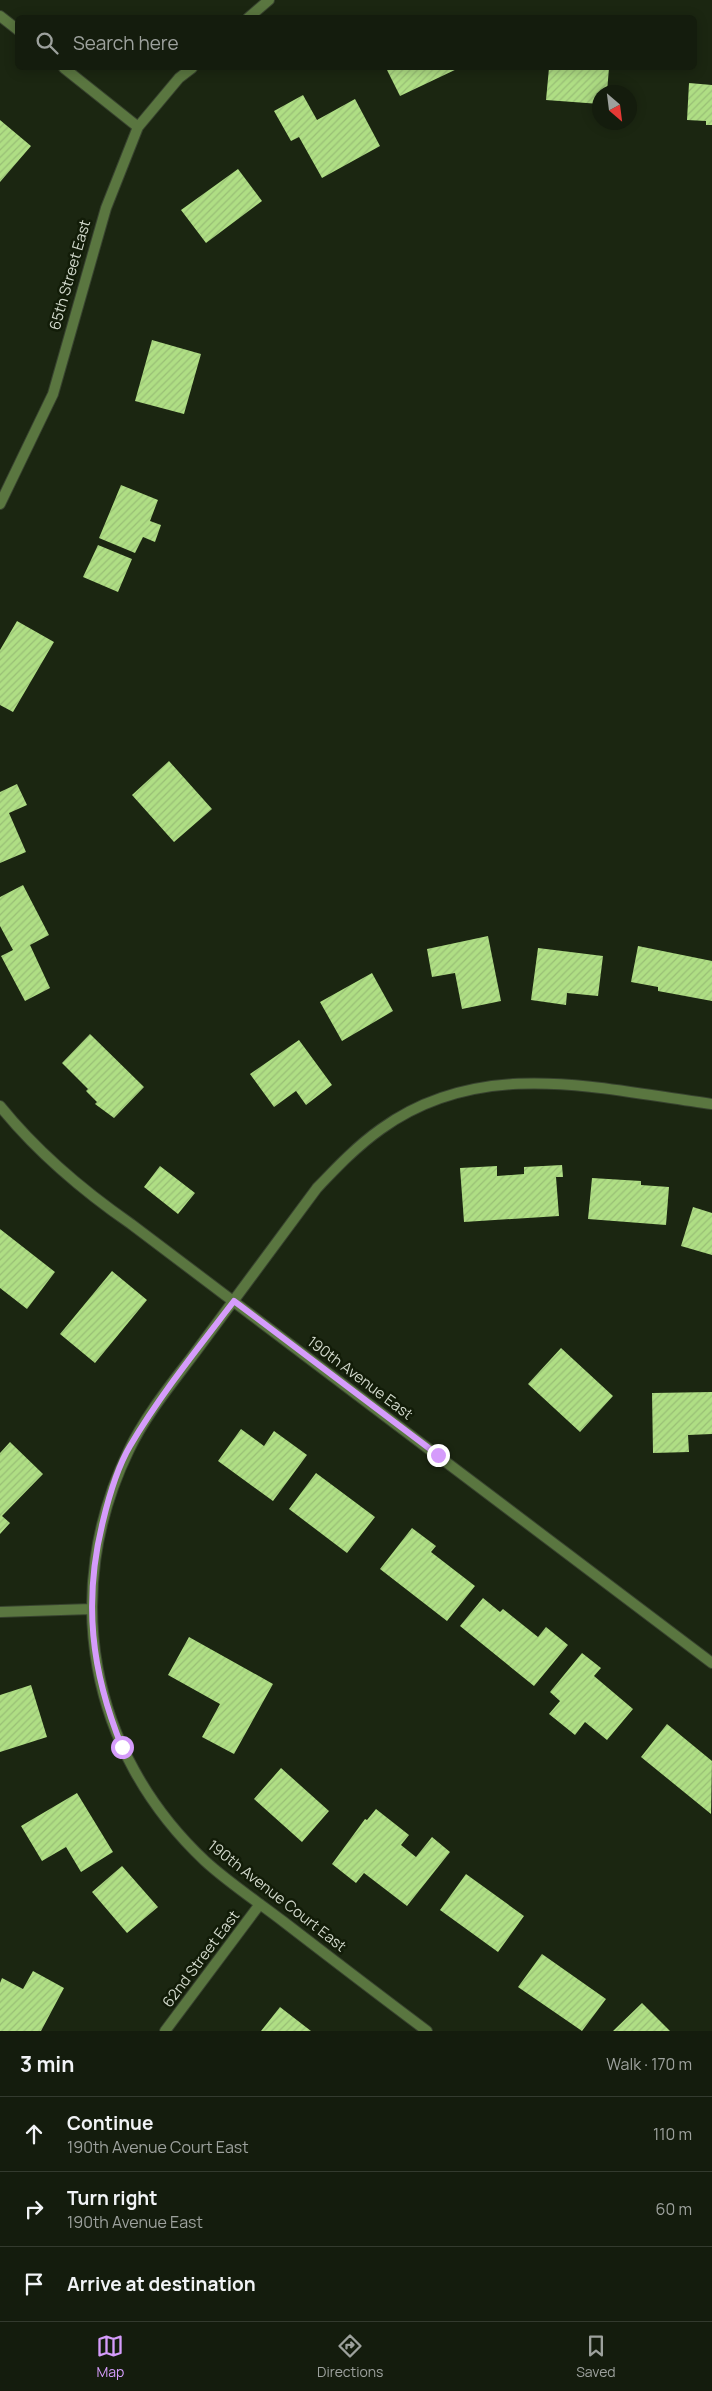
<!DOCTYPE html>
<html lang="en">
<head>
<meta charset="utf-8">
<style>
  body { margin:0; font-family:Manrope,sans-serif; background:#1d2516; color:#f1f3f6 }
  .compass { position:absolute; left:592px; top:85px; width:45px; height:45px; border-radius:50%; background:#141c0d; box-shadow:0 2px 12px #0003; rotate:152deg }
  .stop { position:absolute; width:15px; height:15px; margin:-11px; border:4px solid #d59cfb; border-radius:50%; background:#fff }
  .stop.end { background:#d59cfb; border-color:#fff; box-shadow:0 1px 5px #0008 }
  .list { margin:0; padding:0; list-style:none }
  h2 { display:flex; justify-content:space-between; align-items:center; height:65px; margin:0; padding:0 20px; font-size:21px }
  h2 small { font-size:16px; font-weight:400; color:#9da19d }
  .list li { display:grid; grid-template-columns:32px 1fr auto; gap:15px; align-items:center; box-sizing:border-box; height:75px; padding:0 20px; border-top:1px solid #333a2e }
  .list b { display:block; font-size:19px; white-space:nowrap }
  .list p { margin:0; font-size:16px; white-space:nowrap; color:#9da19d }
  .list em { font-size:16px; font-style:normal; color:#9da19d }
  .icon { flex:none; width:28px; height:28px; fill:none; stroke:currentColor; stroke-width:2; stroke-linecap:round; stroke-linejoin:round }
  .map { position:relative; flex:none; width:712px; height:2031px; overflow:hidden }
  .search { position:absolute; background:#141c0d; box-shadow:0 2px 12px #0003; left:15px; right:15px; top:15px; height:55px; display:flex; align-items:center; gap:12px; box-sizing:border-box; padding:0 18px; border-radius:8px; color:#9da19d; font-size:19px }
  .sheet { height:290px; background:#141c0d }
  nav { display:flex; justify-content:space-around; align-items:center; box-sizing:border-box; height:70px; border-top:1px solid #333a2e; background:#141c0d; font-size:14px; color:#9da19d }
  nav a { display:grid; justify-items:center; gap:2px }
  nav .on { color:#d59cfb }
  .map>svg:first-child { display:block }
  .building { fill:url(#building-hatch) }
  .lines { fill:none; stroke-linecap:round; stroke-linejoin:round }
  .minor-casing { stroke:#38432f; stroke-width:12 }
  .minor { stroke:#5a7640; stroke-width:10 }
  .route { stroke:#d59cfb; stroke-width:6 }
  .labels { text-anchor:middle; stroke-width:5; stroke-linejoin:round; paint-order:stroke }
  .street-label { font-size:15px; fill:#d2d9cc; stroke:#121c08 }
</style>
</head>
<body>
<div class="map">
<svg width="712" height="2031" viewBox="0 0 712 2031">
  <defs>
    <pattern id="building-hatch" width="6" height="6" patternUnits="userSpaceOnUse" patternTransform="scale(1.25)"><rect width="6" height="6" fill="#afde84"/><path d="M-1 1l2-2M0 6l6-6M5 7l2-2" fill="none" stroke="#99bf76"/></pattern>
  </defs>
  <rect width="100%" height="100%" fill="#1b2611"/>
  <!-- building -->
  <path class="building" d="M386,68h73l-59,28z
    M549,68h60l-2,24h-7v12l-54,-4z
    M689,83l23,2v40h-6v-4l-19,-1z
    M303,95l14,25 38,-21 25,47 -58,32 -23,-41 -8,4 -17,-30z
    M0,120l31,26 -31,36z
    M238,169l24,32 -56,42 -25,-33z
    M152,340l49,14 -17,60 -49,-13z
    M121,485l37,15 -8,21 11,4 -6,17 -12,-5 -8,16 -36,-15z
    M98,545l34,14 -14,33 -35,-15z
    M17,621l37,21 -41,70 -13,-7v-55z
    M169,761l43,48 -38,33 -42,-47z
    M17,784l10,21 -18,8 17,39 -26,11v-71z
    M23,885l26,50 -19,10 20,43 -25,13 -24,-45 12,-6 -13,-24v-29z
    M488,936l13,65 -39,8 -7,-36 -23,4 -5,-28z
    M638,946l74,15v40l-54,-10v-4l-27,-5z
    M538,948l65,8 -5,40 -31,-3 -1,12 -35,-5z
    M372,973l21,38 -51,30 -22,-39z
    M90,1034l54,53 -30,31 -19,-14 2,-2 -11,-11 2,-2 -26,-26z
    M299,1040l33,45 -26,20 -10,-14 -22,16 -24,-33z
    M562,1165l1,12h-7l3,39 -95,6 -4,-54 37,-2v10l27,-2v-7z
    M160,1166l35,27 -17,21 -34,-27z
    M592,1178l49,3v4l28,2 -3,38 -78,-6z
    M693,1207l19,6v42l-31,-9z
    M0,1229l55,43 -28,37 -27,-21z
    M112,1271l35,29 -52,63 -35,-29z
    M561,1348l52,48 -33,36 -52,-48z
    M712,1392v42l-24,1 1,17 -36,1 -1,-60z
    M241,1429l23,17 10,-15 33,24 -34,46 -55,-40z
    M10,1442l33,32 -41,42 8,7 -10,11v-81z
    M316,1473l59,44 -28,36 -58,-44z
    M412,1528l24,18 -5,6 44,34 -28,35 -67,-52z
    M483,1598l17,14 3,-3 35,28 8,-10 22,18 -34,41 -74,-60z
    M189,1637l84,47 -39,70 -32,-17 18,-33 -52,-29z
    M582,1653l19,15 -7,8 39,33 -26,31 -22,-18 -10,13 -26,-21 11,-13 -10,-9z
    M31,1685l16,52 -47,15v-57z
    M667,1724l45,37 -1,53 -70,-57z
    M281,1768l48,43 -27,31 -48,-43z
    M77,1793l36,59 -32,20 -15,-25 -24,14 -21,-35z
    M376,1809l33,26 -8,10 15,12 16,-20 18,15 -43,54 -43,-33 -8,10 -24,-19 33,-45 2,1z
    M122,1866l36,41 -31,26 -35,-41z
    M466,1874l58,42 -26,36 -58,-42z
    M542,1954l64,45 -24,32 -64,-44z
    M33,1971l31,17 -23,43h-41v-48l2,-5 21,11z
    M642,2003l28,28h-57z
    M280,2007l31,24h-50z"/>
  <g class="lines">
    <defs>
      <path id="minor" d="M0,16l18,14
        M248,18l21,-18
        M64,68l74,59
        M0,504l53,-110 53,-186 32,-81 41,-49 13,-10
        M0,1106c38,47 82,84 131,118l581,439
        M0,1612l91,-3
        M165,2031l95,-127
        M427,2031c-48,-36 -95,-72 -143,-109 -26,-20 -55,-39 -79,-61 -116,-109 -145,-269 -76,-411 17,-36 45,-69 68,-100 40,-54 80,-108 120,-162 20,-21 40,-42 64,-59 101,-73 218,-40 331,-25"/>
    </defs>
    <!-- minor casing -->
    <use href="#minor" class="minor-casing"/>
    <!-- minor -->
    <use href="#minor" class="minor"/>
  </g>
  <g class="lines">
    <!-- route -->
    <path class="route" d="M122,1747c-31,-76 -39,-146 -19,-226 6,-25 14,-53 27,-75 30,-51 68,-98 104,-145l204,154"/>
  </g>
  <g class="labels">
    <!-- street labels -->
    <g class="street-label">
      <text transform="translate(70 275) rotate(-74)" y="5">65th Street East</text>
      <text transform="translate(360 1378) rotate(37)" y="5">190th Avenue East</text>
      <text transform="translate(277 1896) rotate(38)" y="5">190th Avenue Court East</text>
      <text transform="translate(201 1959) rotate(-53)" y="5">62nd Street East</text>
    </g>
  </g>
</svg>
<svg class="compass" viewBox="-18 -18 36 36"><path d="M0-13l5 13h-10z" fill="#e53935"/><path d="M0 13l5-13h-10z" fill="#9da19d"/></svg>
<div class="stop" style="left:122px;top:1747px"></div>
<div class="stop end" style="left:438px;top:1455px"></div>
<div class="search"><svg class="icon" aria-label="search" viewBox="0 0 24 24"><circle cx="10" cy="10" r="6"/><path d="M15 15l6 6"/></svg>Search here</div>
</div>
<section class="sheet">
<h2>3 min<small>Walk · 170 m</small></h2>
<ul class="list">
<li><svg class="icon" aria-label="ahead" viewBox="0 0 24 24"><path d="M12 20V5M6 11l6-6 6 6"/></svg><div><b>Continue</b><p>190th Avenue Court East</p></div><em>110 m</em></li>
<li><svg class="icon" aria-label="right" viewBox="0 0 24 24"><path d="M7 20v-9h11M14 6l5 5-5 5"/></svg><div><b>Turn right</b><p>190th Avenue East</p></div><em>60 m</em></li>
<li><svg class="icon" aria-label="arrive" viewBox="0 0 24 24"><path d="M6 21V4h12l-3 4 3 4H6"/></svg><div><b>Arrive at destination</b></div></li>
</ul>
</section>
<nav>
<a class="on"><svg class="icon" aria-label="map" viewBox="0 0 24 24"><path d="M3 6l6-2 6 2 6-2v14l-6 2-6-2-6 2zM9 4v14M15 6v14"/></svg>Map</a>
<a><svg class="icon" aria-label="directions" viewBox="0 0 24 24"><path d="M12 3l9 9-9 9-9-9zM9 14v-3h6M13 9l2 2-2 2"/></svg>Directions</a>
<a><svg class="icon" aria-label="saved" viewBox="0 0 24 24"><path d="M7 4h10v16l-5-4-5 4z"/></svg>Saved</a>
</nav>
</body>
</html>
